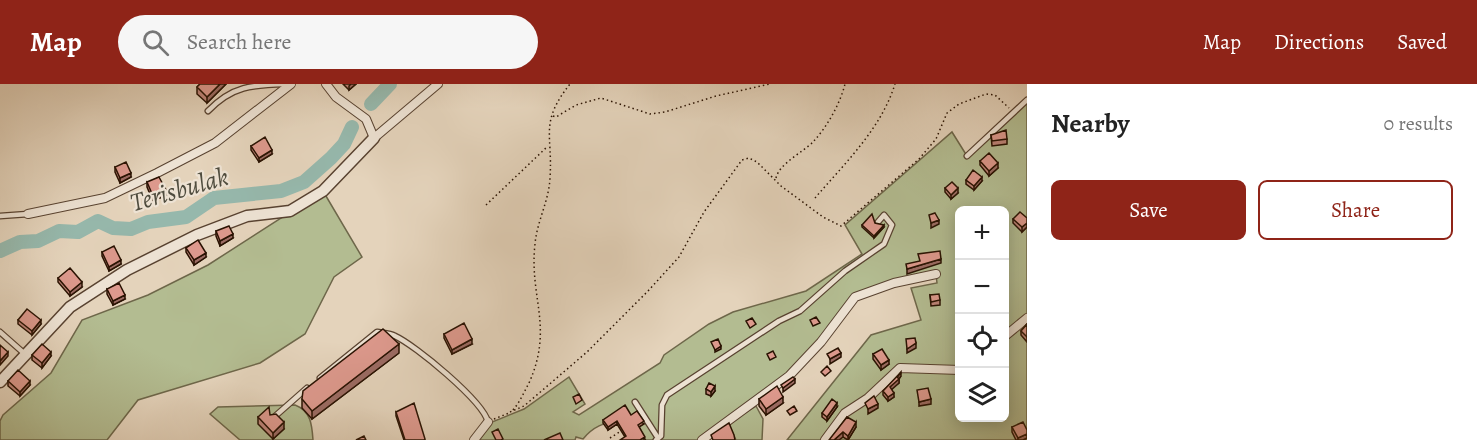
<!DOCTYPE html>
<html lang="en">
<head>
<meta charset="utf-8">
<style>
  body { margin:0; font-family:Alegreya,serif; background:#f6f6f6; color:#222 }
  .controls { position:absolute; right:18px; bottom:18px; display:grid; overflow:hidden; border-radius:9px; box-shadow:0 3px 15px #0003 }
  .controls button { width:54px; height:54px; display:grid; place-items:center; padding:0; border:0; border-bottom:2px solid #e0e0e0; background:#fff; color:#222; font:30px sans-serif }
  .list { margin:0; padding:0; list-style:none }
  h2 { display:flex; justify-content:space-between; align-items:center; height:78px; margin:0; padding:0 24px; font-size:26px }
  h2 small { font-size:20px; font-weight:400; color:#767676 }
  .actions { display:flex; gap:12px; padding:18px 24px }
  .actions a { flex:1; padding:14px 0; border:2px solid #8f2418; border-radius:9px; text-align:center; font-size:21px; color:#8f2418 }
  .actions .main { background:#8f2418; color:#fff }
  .icon { flex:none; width:33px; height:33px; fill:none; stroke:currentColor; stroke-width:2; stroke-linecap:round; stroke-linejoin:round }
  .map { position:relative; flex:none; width:1027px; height:356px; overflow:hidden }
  header { display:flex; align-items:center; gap:36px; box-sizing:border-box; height:84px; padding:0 30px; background:#8f2418; color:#fff }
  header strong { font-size:28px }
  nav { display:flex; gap:33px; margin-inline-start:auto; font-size:21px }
  .search { width:420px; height:54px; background:#f6f6f6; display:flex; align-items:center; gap:15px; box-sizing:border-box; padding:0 21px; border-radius:33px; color:#767676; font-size:22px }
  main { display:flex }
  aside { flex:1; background:#fff }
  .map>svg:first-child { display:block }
  .green { fill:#b3bc91; stroke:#6e674a; stroke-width:1.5; fill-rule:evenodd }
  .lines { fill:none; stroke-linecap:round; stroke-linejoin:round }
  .river { stroke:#96b8ac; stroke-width:14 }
  .service-casing { stroke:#584230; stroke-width:7 }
  .minor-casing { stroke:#584230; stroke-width:10 }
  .tertiary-casing { stroke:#584230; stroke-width:13 }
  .path { stroke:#291202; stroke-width:1.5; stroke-dasharray:1.5 3; stroke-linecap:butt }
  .service { stroke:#ede2d3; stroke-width:4.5 }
  .minor { stroke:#ede2d3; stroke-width:8 }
  .tertiary { stroke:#ede2d3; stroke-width:10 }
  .wall { fill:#be8479; stroke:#291202; stroke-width:1.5 }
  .shaded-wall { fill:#9b6b63; stroke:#291202; stroke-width:1.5 }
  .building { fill:#dd998d; stroke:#291202; stroke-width:1.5 }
  .labels { text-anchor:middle; stroke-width:4.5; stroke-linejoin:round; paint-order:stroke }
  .water-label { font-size:26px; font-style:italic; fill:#4f4c3e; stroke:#ede2d3 }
</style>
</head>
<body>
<header>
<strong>Map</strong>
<div class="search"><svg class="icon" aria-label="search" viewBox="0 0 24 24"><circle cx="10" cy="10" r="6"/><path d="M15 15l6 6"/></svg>Search here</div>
<nav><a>Map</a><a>Directions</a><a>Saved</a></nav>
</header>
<main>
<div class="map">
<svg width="1027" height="356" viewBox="0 0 1027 356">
  <rect width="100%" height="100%" fill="#e4d3bb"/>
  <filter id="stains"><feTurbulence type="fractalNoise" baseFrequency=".00333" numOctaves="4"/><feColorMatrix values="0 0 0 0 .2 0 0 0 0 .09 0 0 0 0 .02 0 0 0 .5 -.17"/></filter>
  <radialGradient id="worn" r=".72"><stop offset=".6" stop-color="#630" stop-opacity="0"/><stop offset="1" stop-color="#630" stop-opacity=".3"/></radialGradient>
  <!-- green -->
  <path class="green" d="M1027,16v340h-240l84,-105 50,-15 -10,-32 26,-5 -1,-8 -76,20 -71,81 -87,64h-58l-6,-13 8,-5 -6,-10c-22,13 -39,5 -57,27l-7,-2 -1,3h-96l13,-18 32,-13 45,-32 16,27 -12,8 6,3 81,-52 4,-8 45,-31 24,-12 73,-21 56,-37 -17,-29 107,-93 15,24zM960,126h44v208h-44z
    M323,107l39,66 -28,20 -29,57 -45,29 -122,37 -31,40h-107v-19l3,-6 48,-42 31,-53 66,-25 60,-30z
    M295,321c16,6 17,20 18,35h-73l-30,-26 8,-7z
    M756,322l7,13 -1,21h-26l-8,-17z"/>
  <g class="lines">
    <!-- river -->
    <path class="river" d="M371,20l19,-20
      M0,167l20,-9 18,-1 21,-10 19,1 20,-11 15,7 18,1 17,-7 38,-5 28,-19 67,-7 23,-9 27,-24 13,-14 8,-17"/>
    <defs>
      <path id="service" d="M208,27c25,-26 45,-26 80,-27
        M967,72l60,-56
        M0,132l28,-2
        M0,248l26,23
        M320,294l57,-46c5,1 13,1 18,4 20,9 88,65 93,86
        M635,318l23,36
        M273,334l34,-30
        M656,356l5,-4 1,-31 5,-10 112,-74 21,-10 45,-40 39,-27 8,-19 -8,-10 -6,7"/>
      <path id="minor" d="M326,0l10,13 30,22 8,19 64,-54
        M28,130l77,-16 52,-25 58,-30 76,-59
        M1004,253l23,-19
        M474,356l14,-18
        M702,356l87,-64 32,-34 34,-45 39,-14 42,-9
        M825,356l20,-27 23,-15 32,-30 60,2"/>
      <path id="tertiary" d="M0,298l70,-75 57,-37 70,-35 50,-19 43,-5 33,-20 51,-53"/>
    </defs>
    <!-- service casing -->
    <use href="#service" class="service-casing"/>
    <!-- minor casing -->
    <use href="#minor" class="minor-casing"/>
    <!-- tertiary casing -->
    <use href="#tertiary" class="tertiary-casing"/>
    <!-- path -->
    <path class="path" d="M553,32l3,1 20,-12 25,-7 49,16 15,-2 51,-16 54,-12
      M776,94c3,-14 27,-26 37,-36 14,-15 27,-38 32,-58
      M815,114c30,-35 66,-69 80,-114
      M486,121l62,-59
      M513,326c7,-8 11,-18 16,-27 25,-56 0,-85 6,-139 2,-23 14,-43 15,-66 3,-44 -11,-55 20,-94
      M510,328l14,-6 63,-54 61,-61 31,-34 25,-45 38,-52 7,-2 8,4 24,24 42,31 18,9 78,-67 17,-20 11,-26 12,-9 27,-10 9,1 14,13
      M494,335l15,-6
      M610,354l11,-7"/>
    <!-- service -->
    <use href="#service" class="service"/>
    <!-- minor -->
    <use href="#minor" class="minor"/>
    <!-- tertiary -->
    <use href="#tertiary" class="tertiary"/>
  </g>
  <!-- wall -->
  <path class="wall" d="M200,0h26l-19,19 -10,-9v-7z
    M343,0h13l-7,6z
    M991,51l16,4v5l-15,2z
    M251,62l21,8 -13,8 -8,-12z
    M980,77l18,7 -9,8 -9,-11z
    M115,83l16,10 -11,6 -5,-11z
    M966,96l16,1 -8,9 -8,-6z
    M147,98l19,13 -13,6 -6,-14z
    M945,104l13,5 -7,6 -6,-7z
    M1027,134v9l-5,5 -9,-9v-4z
    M862,141l22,2 -10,11 -12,-11z
    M216,147l17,7 -13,8 -4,-10z
    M186,164l20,9 -12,8 -8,-13z
    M102,168l19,12 -12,7 -7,-15z
    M58,194l24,9 -12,9 -12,-14z
    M107,205l18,10 -12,6 -6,-11z
    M930,211l10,5v5l-9,1z
    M18,236l23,4 -9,11 -14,-11z
    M1027,240v18l-6,-7v-4z
    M444,250l28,10 -20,10 -8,-16z
    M399,269l-87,66 -10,-11v-9z
    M873,270l16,10 -8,6 -8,-11z
    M32,271l19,1 -9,12 -10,-8z
    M901,292l-2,3v4l-8,6 3,8 -6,4 -5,-6v-4z
    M8,297l22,4 -10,11 -12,-10z
    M706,305l9,2 -4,5 -5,-2z
    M759,315l24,4 -17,12 -7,-9z
    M837,323l-10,14 -5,-4v-4z
    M396,328l29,28h-21l-8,-24z
    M631,331l13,9 -5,3 6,12 -20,-2 -8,-13 -9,6 -5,-7v-3z
    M258,333l26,12 -11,10 -15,-15z
    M847,333l9,10 -8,13 -5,-3 -13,3z
    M1012,343l15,3v8l-4,2h-7l-4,-8z"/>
  <!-- shaded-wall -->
  <path class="shaded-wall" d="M220,0h6l-19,19v-6z
    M351,0h5l-7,6v-4z
    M272,66v4l-13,8v-4z
    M998,79v5l-9,8v-5z
    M131,89v4l-11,6v-5z
    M982,93v4l-8,9v-4z
    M958,104v5l-7,6v-4z
    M166,106v5l-13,6v-5z
    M939,136v4l-8,4v-5z
    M1027,139v4l-5,5v-5z
    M884,141v2l-10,11v-2z
    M233,150v4l-13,8v-5z
    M206,169v4l-12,8v-5z
    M941,175v4l-34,11v-5z
    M121,176v4l-12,7v-4z
    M82,198v5l-12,9v-4z
    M125,211v4l-12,6v-4z
    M41,236v4l-9,11v-4z
    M472,255v5l-20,10v-4z
    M916,259v5l-9,5v-4z
    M399,260v9l-87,66v-8z
    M721,262v3l-6,3v-2z
    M8,268v4l-8,9v-4z
    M51,268v4l-9,12v-5z
    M841,269v4l-11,7v-5z
    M889,276v4l-8,6v-5z
    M901,288v4l-3,4 1,-1v4l-9,8v-4z
    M795,295v4l-12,9v-4z
    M30,297v4l-10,11v-4z
    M715,302v5l-4,5v-4z
    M894,309v4l-6,4v-4z
    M783,313v6l-17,12v-6z
    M931,315v5l-12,2v-4z
    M837,319v4l-10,14v-4z
    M878,320v4l-10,6v-5z
    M617,337v3l-9,6v-3z
    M284,338v7l-11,10v-6z
    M856,338v5l-8,13v-4z
    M843,348v5l-4,3h-5z
    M1027,350v4l-4,2h-5v-2z"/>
  <!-- building -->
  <path class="building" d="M200,0h20l-13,13 -10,-10z
    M1006,46l1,9 -15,2 -1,-6z
    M265,53l7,13 -13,8 -8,-12z
    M989,69l9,10 -9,8 -9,-10z
    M126,78l5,11 -11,5 -5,-11z
    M973,86l9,7 -8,9 -8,-6z
    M159,93l7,13 -13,6 -6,-14z
    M952,98l6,6 -7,7 -6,-7z
    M1020,128l7,6v5l-5,4 -9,-8z
    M935,129l4,7 -8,3 -2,-8z
    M872,130l3,9 9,2 -10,11 -12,-11z
    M229,142l4,8 -13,7 -4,-10z
    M198,156l8,13 -12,7 -8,-12z
    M114,162l7,14 -12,7 -7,-15z
    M940,167l1,8 -34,10 -1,-5 14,-3 -2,-7z
    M70,184l12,14 -12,10 -12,-14z
    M119,199l6,12 -12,6 -6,-12z
    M939,210l1,6 -9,2 -1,-7z
    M27,225l14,11 -9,11 -14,-11z
    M816,233l4,6 -7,3 -3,-6z
    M752,234l4,6 -6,4 -4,-7z
    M464,239l8,16 -20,11 -8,-16z
    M1027,240v13l-6,-6z
    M383,245l16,15 -87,67 -10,-12 1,-8z
    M915,254l1,5 -9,6 -1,-10z
    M718,255l3,7 -6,4 -4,-8z
    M42,260l9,8 -9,11 -10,-8z
    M0,261l8,7 -8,9z
    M838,264l3,5 -11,6 -3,-5z
    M882,265l7,11 -8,5 -8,-11z
    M773,267l3,6 -6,3 -3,-6z
    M827,282l4,5 -6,5 -4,-4z
    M18,286l12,11 -10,11 -12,-11z
    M901,288l-4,5 2,2 -9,8 4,6 -6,4 -5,-6z
    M793,293l2,2 -12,9 -2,-3z
    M709,299l6,3 -4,6 -5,-3z
    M777,302l6,11 -17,12 -7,-10z
    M928,304l3,11 -12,3 -2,-12z
    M579,310l3,6 -6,4 -3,-7z
    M874,312l4,8 -10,5 -3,-6z
    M832,315l5,4 -10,14 -5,-4z
    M414,319l11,36 -1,1h-19l-9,-28z
    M625,321l6,10 6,-4 7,10 -6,4 7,12 -5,3h-20l6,-4 -9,-15 -9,6 -5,-7z
    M794,322l3,5 -7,4 -3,-4z
    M269,323l1,8 6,-1 8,8 -11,11 -15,-16z
    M847,333l9,5 -8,14 -5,-4 -9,8h-5z
    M1023,338l4,8v4l-9,4 -6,-11z
    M729,339l5,12 1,5h-22l-2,-5z
    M498,345l5,10 -2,1h-5l-4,-8z
    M560,349l3,7h-19z
    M364,352l2,4h-10z"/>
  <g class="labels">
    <!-- water labels -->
    <g class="water-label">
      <text transform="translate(179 105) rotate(-16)" y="9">Terisbulak</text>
    </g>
  </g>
  <rect width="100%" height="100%" filter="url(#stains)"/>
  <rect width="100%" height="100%" fill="url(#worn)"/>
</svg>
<div class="controls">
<button>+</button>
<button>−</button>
<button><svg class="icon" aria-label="locate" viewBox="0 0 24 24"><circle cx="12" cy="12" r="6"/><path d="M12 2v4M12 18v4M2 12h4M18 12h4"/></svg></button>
<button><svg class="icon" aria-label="layers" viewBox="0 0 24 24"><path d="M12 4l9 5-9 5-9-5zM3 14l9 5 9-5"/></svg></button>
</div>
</div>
<aside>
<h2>Nearby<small>0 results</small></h2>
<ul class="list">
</ul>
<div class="actions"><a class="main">Save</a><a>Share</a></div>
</aside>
</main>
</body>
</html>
